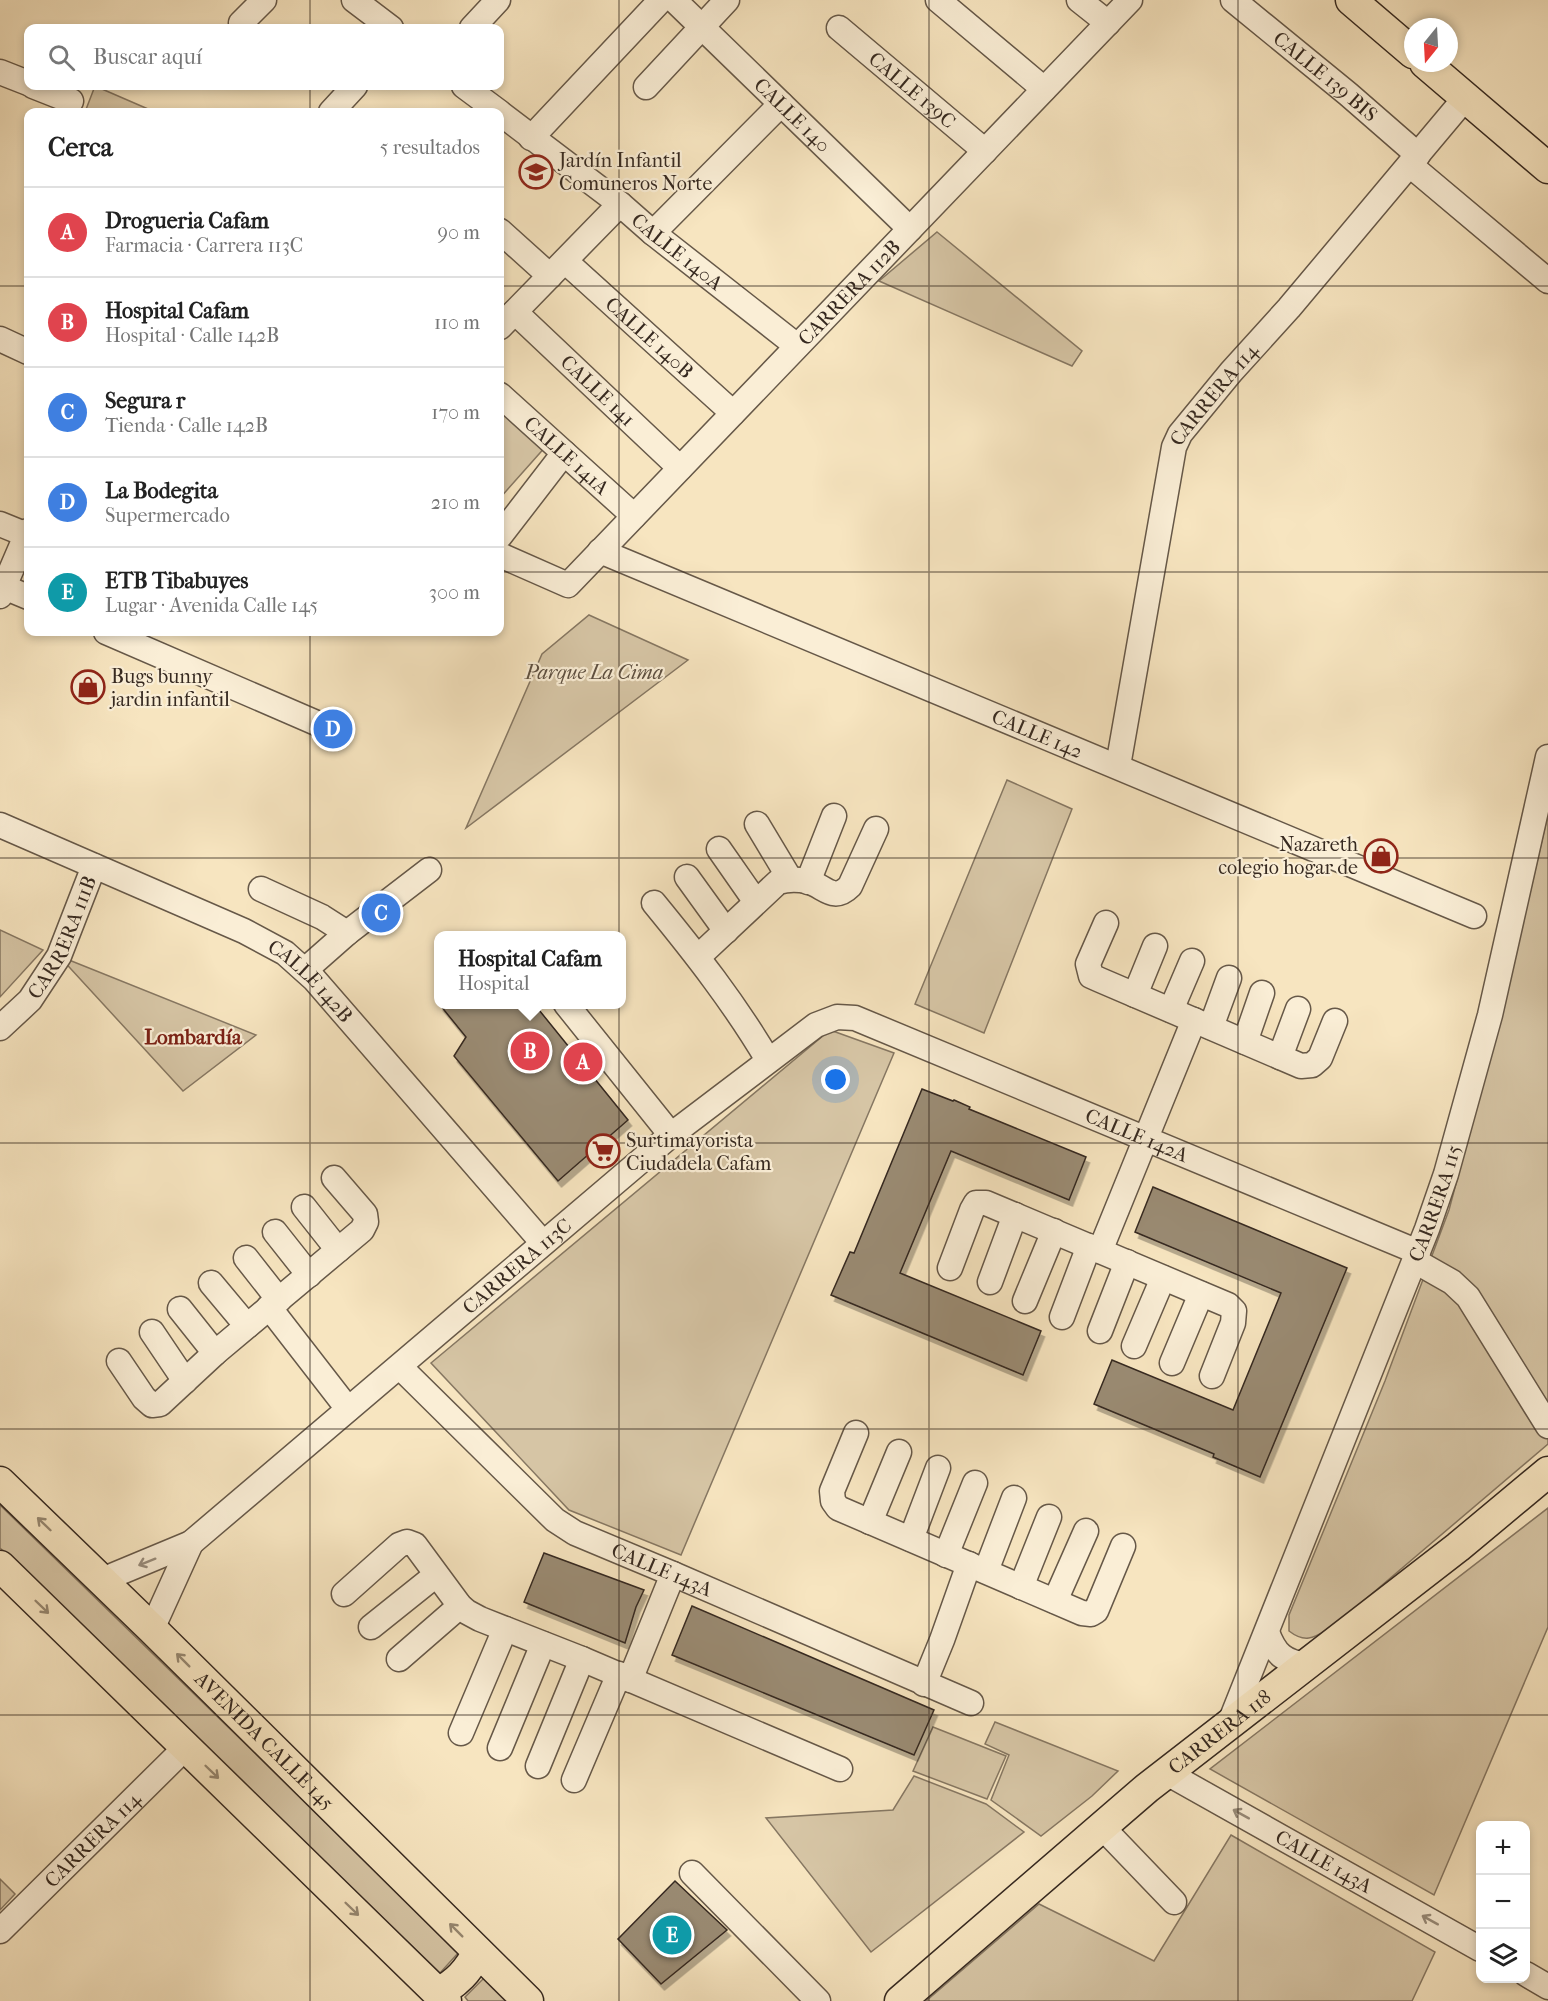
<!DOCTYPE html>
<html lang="es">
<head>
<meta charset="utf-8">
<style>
  body { margin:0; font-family:"IM FELL French Canon",serif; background:#f2f2f2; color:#222 }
  .controls { position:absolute; right:18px; bottom:18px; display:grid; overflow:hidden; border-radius:12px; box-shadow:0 3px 9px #0003 }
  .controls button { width:54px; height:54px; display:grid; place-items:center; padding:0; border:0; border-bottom:2px solid #e0e0e0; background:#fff; color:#222; font:30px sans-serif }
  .compass { position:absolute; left:1404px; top:18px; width:54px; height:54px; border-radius:50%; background:#fff; box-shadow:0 3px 9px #0003; rotate:198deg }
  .you { position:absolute; left:836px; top:1080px; width:21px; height:21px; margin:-15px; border:4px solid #fff; border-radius:50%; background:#1a73e8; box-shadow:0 0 0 9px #1a73e833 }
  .badge { display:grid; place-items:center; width:39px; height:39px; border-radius:50%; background:#0b8043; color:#fff; font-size:20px; font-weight:700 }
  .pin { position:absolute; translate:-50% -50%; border:3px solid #fff; box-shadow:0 2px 6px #0006 }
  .popup { position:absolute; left:434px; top:931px; width:192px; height:78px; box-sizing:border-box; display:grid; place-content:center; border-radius:12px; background:#fff; filter:drop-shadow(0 2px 4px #0005); font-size:20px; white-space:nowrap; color:#767676 }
  .popup b { font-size:22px; color:#222 }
  .popup::after { content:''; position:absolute; left:50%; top:100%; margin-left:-12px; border:12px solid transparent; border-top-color:#fff }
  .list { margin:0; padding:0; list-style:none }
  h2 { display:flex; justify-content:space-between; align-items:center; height:78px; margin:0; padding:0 24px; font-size:26px }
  h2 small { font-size:20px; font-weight:400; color:#767676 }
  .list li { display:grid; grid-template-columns:39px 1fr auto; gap:18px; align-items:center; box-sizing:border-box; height:90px; padding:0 24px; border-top:2px solid #e0e0e0 }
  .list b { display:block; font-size:22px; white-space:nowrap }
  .list p { margin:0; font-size:20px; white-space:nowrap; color:#767676 }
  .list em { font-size:20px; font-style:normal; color:#767676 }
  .icon { flex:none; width:33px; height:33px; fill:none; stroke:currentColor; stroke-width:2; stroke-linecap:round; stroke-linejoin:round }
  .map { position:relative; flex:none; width:1548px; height:2001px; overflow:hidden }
  .search { position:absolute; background:#fff; box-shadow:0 3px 9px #0003; left:24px; top:24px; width:480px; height:66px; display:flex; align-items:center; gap:15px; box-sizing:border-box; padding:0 21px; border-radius:12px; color:#767676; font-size:22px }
  .panel { position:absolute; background:#fff; box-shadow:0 3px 9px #0003; left:24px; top:108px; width:480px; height:528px; border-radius:12px }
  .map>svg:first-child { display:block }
  .green { fill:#d6c5a5; stroke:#867762; stroke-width:1.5 }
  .building { fill:#9a8b73; stroke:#362920; stroke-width:1.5; filter:url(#shadow) }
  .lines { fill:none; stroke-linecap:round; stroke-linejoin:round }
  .minor-casing { stroke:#665848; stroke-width:27 }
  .major-casing { stroke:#362920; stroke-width:33 }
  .minor { stroke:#faeed6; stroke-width:24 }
  .major { stroke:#f7e5c0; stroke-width:30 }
  .oneway { stroke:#968770 }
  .oneway2 { stroke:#988c7b }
  .grid { fill:none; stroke:#362920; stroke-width:1.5; stroke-opacity:0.55 }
  .labels { text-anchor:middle; stroke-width:4.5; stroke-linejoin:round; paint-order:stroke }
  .street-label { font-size:20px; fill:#362920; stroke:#faeed6 }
  .poi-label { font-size:20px; fill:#362920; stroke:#faeed6; text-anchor:start }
  .park-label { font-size:20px; font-style:italic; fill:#5e5041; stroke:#faeed6 }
  .neighbourhood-label { font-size:21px; font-weight:bold; fill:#7a1f14; stroke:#faeed6 }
</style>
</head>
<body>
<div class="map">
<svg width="1548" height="2001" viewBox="0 0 1548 2001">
  <defs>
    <filter id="shadow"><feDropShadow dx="3.5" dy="6" stdDeviation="0" flood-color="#0004"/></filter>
  </defs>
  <rect width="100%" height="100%" fill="#f7e5c0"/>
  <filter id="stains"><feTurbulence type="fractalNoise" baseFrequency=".00333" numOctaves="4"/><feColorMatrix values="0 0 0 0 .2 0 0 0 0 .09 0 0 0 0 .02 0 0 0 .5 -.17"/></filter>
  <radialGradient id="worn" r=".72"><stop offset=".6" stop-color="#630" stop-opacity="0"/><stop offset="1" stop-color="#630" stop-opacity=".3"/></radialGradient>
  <!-- green -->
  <path class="green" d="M95,86l60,26h-70z
    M937,232l145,119 -10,15 -193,-85z
    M500,405l47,40 -47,53z
    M589,615l99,45 -222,168 76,-174z
    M1007,780l65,29 -88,224 -69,-29z
    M1548,814v630l-214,182c-18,10 -27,19 -45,5v-16l96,-234 64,-171 61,-230z
    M0,930l43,20 -43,47z
    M59,956l197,79 -73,56z
    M830,1030l64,23 -213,502 -112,-45 -138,-147z
    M0,1505l459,447 -19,21 -440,-425z
    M1548,1508v119l-114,268 -224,-126z
    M995,1722l123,49 -26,25 -51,40 -50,-36 18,-45 -24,-11z
    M933,1727l73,29 -19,43 -74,-28z
    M914,1776l72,28 38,28 -153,120 -105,-134 127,-8z
    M1231,1835l204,117 -23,49h-486l113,-97 115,57z
    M0,1879l15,15 -15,16z
    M487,1975l26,26h-45l-3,-4z"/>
  <!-- building -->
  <path class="building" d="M440,1005h95l93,115 -70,61 -104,-125 12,-19z
    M922,1089l31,12 1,-1 16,7 -1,2 117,48 -17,43 -118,-49 -51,122 141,58 -18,44 -192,-80 19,-43 4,1z
    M1153,1187l194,81 -87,209 -47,-20 1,-3 -120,-50 18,-44 121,50 48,-117 -146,-61z
    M544,1553l100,37 -8,17 -11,36 -101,-41z
    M692,1606l242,104 -20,45 -242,-100z
    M675,1881l52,49 -66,54 -43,-45z"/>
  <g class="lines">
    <defs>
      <g id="minor">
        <path d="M354,0l37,28"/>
        <path id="s1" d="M674,0l236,229"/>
        <path d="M938,0l106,89"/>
        <path d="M1079,0l29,23"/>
        <path id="s2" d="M1233,0l115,94 70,61"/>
        <path d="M241,23l23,-23"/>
        <path d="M472,28l26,-28"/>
        <path id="s3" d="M839,28l146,123"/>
        <path d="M0,72l28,11"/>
        <path d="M33,86l38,15"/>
        <path d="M464,86l35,26"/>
        <path d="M646,87l81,-87"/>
        <path d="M331,112l24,-26"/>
        <path id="s4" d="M500,113l120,91 33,29 144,113"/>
        <path d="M531,138l130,-138"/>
        <path d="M1410,165l138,116"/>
        <path d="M500,231l50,45"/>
        <path d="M653,233l128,-129"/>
        <path id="s5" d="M565,261l168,152"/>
        <path id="s6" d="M515,312l165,156"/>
        <path d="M500,327l120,-123"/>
        <path d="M0,339l28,13"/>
        <path id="s7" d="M500,395l134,121"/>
        <path d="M0,524l27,11"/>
        <path d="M500,536l64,-83"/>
        <path id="s8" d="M600,551l874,365"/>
        <path id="s9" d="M500,555l68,30 562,-585"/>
        <path d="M4,587l24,10"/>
        <path d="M0,596l28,-65"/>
        <path d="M106,632l222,96"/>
        <path id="s10" d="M1118,766l56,-319 6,-13 51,-62 58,-64 177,-211"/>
        <path d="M757,824l33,55"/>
        <path id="s11" d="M0,825l244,106 41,22 29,26 229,264"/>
        <path d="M719,849l37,53"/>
        <path d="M687,877l39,54"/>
        <path d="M808,882l26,-66"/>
        <path d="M261,889l61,28 25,16"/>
        <path d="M654,903c41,50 81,101 114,157"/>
        <path d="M1106,923l-18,41 3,12 9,4 201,86 11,-1 8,-7 15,-37"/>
        <path d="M698,957l80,-75c10,-3 18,-3 29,-1 18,5 26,22 43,5l26,-57"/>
        <path d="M305,970l42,-37 82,-63"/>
        <path d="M1135,995l20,-49"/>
        <path d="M566,1004l105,131"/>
        <path d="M1171,1010l21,-49"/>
        <path d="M1211,1027l18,-49"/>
        <path id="s12" d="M0,1028l30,-28 29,-44 35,-90"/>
        <path d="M1245,1042l17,-49"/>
        <path d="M1280,1057l18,-48"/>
        <path d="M304,1207l34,43"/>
        <path d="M275,1232l34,43"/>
        <path d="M1100,1251l94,-231"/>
        <path d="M246,1258l33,42"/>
        <path d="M1415,1261l37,21 16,15 80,129"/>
        <path d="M950,1268l22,-58 4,-7h10l242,102 6,6 -1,12 -21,53"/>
        <path d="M990,1282l25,-67"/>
        <path d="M211,1283l36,43"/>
        <path d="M1025,1301l29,-70"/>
        <path d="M269,1307l79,102"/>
        <path d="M180,1309l35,44"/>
        <path d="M1062,1317l27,-71"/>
        <path d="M1100,1331l27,-69"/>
        <path d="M152,1332l33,49"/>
        <path d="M1134,1346l29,-68"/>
        <path d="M119,1361l25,37 8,7 8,-1 55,-51 147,-123 4,-8 -1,-8 -31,-36"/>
        <path d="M1172,1363l29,-69"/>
        <path id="s13" d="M400,1367l155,153 20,13 98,41 298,129"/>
        <path d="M856,1433l-24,58 1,10 5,7 244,105 9,1 5,-3 27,-65"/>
        <path d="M870,1522l29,-70"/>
        <path d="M911,1539l27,-71"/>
        <path d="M946,1555l29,-72"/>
        <path d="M986,1571l28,-73"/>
        <path id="s14" d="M102,1580l89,-37 480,-408 145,-110 21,-8 18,1 563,234"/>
        <path d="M1021,1587l28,-70"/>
        <path d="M344,1594l55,-49 8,-3 8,3 45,61 7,6 13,7 102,40 258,110"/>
        <path d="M1055,1601l31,-70"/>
        <path d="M371,1627l65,-52"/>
        <path d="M152,1629l39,-86"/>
        <path d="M1267,1632c8,22 17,30 40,33"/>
        <path d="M399,1659l61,-53"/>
        <path d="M630,1680l43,-106"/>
        <path d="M924,1684l18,-44 27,-76"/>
        <path id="s15" d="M1229,1725l198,-496 19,-55 44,-159 58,-258"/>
        <path d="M461,1733l44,-104"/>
        <path d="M500,1748l43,-104"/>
        <path d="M538,1766l44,-107"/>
        <path id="s16" d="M1167,1773l313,176"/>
        <path d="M574,1780l45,-106"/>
        <path d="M1102,1827l72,75"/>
        <path d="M692,1873l126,128"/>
        <path id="s17" d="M0,1931l186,-184"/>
        <path d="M1526,1974l22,13"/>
      </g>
      <g id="major">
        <path d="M1351,0l62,53"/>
        <path d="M1425,63l123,105"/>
        <path id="s18" d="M0,1482l152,147 376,372"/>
        <path d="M0,1566l446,435"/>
        <path d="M438,1993c19,-10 30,-22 40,-41"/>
        <path id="s19" d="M900,2001l247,-213 311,-241 90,-75"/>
      </g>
    </defs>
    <!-- minor casing -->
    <use href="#minor" class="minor-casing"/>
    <!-- major casing -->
    <use href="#major" class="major-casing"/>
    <!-- minor -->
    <use href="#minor" class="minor"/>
    <!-- major -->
    <use href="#major" class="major"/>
  </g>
  <!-- one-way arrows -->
  <defs><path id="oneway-shaft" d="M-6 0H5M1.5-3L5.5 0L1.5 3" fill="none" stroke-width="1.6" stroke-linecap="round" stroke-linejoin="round" transform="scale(1.5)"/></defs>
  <g class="oneway">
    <use href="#oneway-shaft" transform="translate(44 1524) rotate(-136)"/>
    <use href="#oneway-shaft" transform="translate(42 1607) rotate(44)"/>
    <use href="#oneway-shaft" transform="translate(183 1660) rotate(-135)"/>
    <use href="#oneway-shaft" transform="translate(212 1772) rotate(44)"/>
    <use href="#oneway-shaft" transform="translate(352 1909) rotate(44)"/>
    <use href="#oneway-shaft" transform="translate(456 1930) rotate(-135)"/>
  </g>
  <g class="oneway2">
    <use href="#oneway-shaft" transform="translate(147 1562) rotate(158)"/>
    <use href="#oneway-shaft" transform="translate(1241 1814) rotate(-151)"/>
    <use href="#oneway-shaft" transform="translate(1430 1920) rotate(-151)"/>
  </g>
  <!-- grid -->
  <path class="grid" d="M310,0v28M619,0v2001M929,0v2001M1238,0v2001M310,86v26M0,286h28M500,286h1048M0,572h28M500,572h1048M310,632v1369M0,858h1548M0,1143h1548M0,1429h1548M0,1715h1548"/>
  <!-- icons -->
  <defs>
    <symbol id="school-ring" viewBox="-11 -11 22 22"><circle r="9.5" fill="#faeed6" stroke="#8f2418" stroke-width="1.5"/><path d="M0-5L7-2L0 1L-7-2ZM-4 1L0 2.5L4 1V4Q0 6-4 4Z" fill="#8f2418"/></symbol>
    <symbol id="shop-ring" viewBox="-11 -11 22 22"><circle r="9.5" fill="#faeed6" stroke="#8f2418" stroke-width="1.5"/><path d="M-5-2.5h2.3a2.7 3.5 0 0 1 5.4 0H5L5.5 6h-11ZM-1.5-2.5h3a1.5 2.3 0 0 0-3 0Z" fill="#8f2418"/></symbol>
    <symbol id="supermarket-ring" viewBox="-11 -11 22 22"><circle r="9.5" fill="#faeed6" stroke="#8f2418" stroke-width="1.5"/><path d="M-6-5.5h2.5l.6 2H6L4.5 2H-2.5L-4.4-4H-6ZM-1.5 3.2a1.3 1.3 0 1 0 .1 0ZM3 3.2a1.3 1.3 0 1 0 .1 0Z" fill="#8f2418"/></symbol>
  </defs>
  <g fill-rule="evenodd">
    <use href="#school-ring" x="517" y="153" width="38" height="38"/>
    <use href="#shop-ring" x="69" y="668" width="38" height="38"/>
    <use href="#shop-ring" x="1362" y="837" width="38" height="38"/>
    <use href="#supermarket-ring" x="584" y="1132" width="38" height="38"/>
  </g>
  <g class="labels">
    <!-- street labels -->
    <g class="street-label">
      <text dy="7" stroke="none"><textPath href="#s2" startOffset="120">CALLE 139 BIS</textPath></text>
      <text dy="7" stroke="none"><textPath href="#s3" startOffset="96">CALLE 139C</textPath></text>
      <text dy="7" stroke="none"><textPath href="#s1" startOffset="165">CALLE 140</textPath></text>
      <text dy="7" stroke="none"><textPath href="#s4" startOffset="225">CALLE 140A</textPath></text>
      <text dy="7" stroke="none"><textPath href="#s9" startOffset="480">CARRERA 112B</textPath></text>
      <text dy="7" stroke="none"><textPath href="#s5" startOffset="114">CALLE 140B</textPath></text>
      <text dy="7" stroke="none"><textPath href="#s6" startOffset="114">CALLE 141</textPath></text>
      <text dy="7" stroke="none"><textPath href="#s10" startOffset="390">CARRERA 114</textPath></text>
      <text dy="7" stroke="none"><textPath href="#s7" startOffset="90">CALLE 141A</textPath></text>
      <text dy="7" stroke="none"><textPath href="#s8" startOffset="474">CALLE 142</textPath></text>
      <text dy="7" stroke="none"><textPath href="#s12" startOffset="112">CARRERA 111B</textPath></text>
      <text dy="7" stroke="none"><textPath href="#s11" startOffset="350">CALLE 142B</textPath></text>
      <text dy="7" stroke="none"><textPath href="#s14" startOffset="1254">CALLE 142A</textPath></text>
      <text dy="7" stroke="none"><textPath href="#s15" startOffset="561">CARRERA 115</textPath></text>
      <text dy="7" stroke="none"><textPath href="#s14" startOffset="524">CARRERA 113C</textPath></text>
      <text dy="7" stroke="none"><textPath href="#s13" startOffset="336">CALLE 143A</textPath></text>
      <text dy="7" stroke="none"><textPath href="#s19" startOffset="418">CARRERA 118</textPath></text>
      <text dy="7" stroke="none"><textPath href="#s18" startOffset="370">AVENIDA CALLE 145</textPath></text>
      <text dy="7" stroke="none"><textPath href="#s17" startOffset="130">CARRERA 114</textPath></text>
      <text dy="7" stroke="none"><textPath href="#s16" startOffset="180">CALLE 143A</textPath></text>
    </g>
    <!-- poi labels -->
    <g class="poi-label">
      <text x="559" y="167">Jardín Infantil<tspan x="559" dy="23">Comuneros Norte</tspan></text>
      <text x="111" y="683">Bugs bunny<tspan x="111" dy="23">jardin infantil</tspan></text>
      <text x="1358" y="851" text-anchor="end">Nazareth<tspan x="1358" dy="23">colegio hogar de</tspan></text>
      <text x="626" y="1147">Surtimayorista<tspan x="626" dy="23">Ciudadela Cafam</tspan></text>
    </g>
    <!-- park labels -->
    <g class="park-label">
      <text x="594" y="679">Parque La Cima</text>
    </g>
    <!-- neighbourhood labels -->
    <g class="neighbourhood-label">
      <text x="193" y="1044">Lombardía</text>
    </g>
  </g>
  <rect width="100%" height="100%" filter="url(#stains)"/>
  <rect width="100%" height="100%" fill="url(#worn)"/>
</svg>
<div class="controls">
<button>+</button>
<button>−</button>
<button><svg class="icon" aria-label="layers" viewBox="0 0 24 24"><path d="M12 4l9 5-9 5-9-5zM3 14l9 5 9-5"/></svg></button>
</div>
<svg class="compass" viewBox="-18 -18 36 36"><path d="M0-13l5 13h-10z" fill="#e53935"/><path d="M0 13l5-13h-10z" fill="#767676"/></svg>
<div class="you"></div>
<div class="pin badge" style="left:583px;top:1062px;background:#e0444e">A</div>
<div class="pin badge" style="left:530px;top:1051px;background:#e0444e">B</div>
<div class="popup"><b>Hospital Cafam</b>Hospital</div>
<div class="pin badge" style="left:381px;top:913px;background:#3f7fe0">C</div>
<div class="pin badge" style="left:333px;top:729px;background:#3f7fe0">D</div>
<div class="pin badge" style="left:672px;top:1935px;background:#0f9aa8">E</div>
<div class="search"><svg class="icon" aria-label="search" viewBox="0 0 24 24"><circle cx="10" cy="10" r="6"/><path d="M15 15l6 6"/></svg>Buscar aquí</div>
<section class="panel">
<h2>Cerca<small>5 resultados</small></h2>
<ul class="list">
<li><span class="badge" style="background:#e0444e">A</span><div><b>Drogueria Cafam</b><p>Farmacia · Carrera 113C</p></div><em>90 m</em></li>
<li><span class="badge" style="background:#e0444e">B</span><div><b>Hospital Cafam</b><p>Hospital · Calle 142B</p></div><em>110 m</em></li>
<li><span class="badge" style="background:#3f7fe0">C</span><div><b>Segura r</b><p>Tienda · Calle 142B</p></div><em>170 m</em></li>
<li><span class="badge" style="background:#3f7fe0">D</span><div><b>La Bodegita</b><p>Supermercado</p></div><em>210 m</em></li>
<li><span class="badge" style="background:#0f9aa8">E</span><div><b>ETB Tibabuyes</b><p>Lugar · Avenida Calle 145</p></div><em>300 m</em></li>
</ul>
</section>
</div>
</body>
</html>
